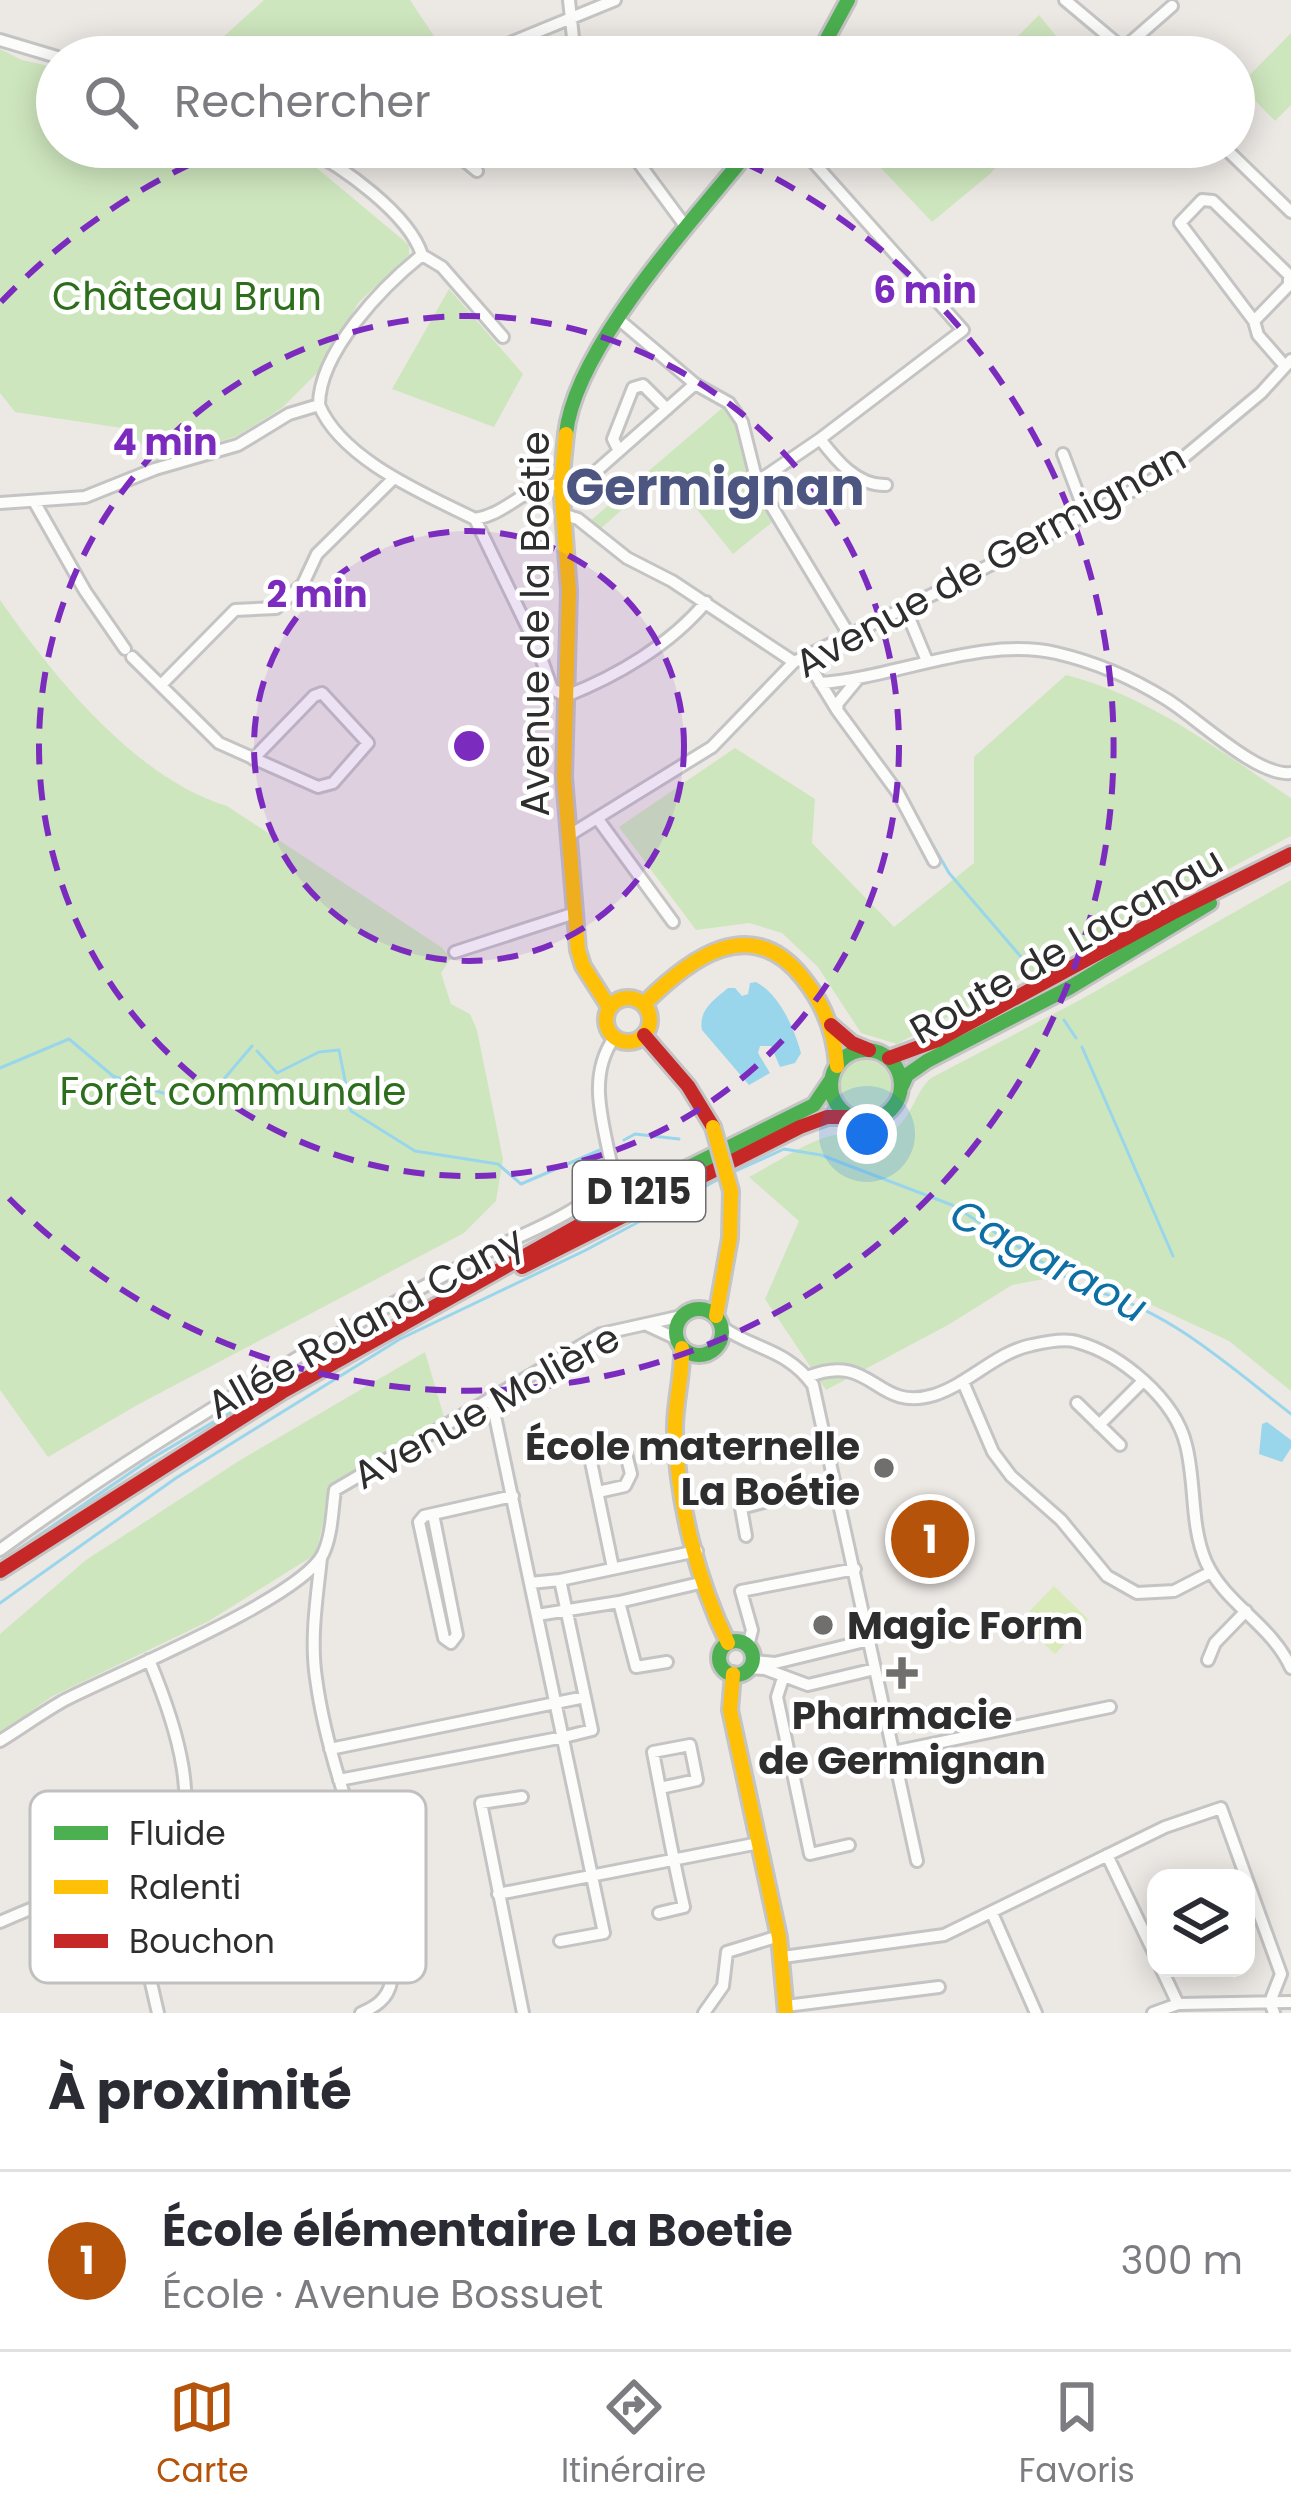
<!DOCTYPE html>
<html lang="fr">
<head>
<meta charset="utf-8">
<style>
  body { margin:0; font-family:Poppins,sans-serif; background:#f7f7f7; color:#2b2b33 }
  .controls { position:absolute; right:36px; bottom:36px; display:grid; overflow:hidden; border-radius:24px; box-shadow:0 6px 30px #0003 }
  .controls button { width:108px; height:108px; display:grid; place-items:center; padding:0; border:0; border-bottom:3px solid #e1e1e2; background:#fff; color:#2b2b33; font:60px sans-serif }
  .you { position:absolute; left:867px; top:1134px; width:42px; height:42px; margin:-30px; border:9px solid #fff; border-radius:50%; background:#1a73e8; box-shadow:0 0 0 18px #1a73e833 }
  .badge { display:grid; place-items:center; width:78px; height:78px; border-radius:50%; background:#b45309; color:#fff; font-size:39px; font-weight:700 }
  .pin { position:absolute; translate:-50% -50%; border:6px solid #fff; box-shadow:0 3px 12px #0006 }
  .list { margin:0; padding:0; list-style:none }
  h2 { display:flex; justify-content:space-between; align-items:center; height:156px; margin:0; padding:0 48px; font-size:51px }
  h2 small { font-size:39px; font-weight:400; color:#7c7c81 }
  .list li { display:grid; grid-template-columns:78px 1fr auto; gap:36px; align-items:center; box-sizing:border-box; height:180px; padding:0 48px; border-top:3px solid #e1e1e2 }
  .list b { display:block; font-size:45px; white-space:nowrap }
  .list p { margin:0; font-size:39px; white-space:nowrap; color:#7c7c81 }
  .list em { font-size:39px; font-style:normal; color:#7c7c81 }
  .icon { flex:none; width:66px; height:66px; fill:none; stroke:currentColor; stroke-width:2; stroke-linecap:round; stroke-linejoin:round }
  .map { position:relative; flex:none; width:1291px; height:2013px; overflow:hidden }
  .search { position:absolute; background:#fff; box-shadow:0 6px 30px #0003; left:36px; right:36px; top:36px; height:132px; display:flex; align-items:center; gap:30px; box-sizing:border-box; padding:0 42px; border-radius:66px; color:#7c7c81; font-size:45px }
  .sheet { height:336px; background:#fff }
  nav { display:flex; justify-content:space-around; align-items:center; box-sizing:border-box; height:168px; border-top:3px solid #e1e1e2; background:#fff; font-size:33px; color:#7c7c81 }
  nav a { display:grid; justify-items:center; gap:6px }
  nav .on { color:#b45309 }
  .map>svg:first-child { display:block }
  .green { fill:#cee6be }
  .pitch { fill:#d9eabb }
  .water { fill:#99d6ec }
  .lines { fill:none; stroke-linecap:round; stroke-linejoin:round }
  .stream { stroke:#99d6ec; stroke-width:3 }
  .street-casing { stroke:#c5c4c5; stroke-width:16 }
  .fast-casing { stroke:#c5c4c5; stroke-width:20 }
  .slow-casing { stroke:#c5c4c5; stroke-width:20 }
  .jam-casing { stroke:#c5c4c5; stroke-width:20 }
  .street { stroke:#fcfcfb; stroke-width:10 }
  .fast { stroke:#4caf50; stroke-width:14 }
  .slow { stroke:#ffc107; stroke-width:14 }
  .jam { stroke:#c62828; stroke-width:14 }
  .slow-bridge-casing { stroke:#c5c4c5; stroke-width:20; stroke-linecap:butt }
  .slow-bridge { stroke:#ffc107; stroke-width:14 }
  .ring { fill:none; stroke:#7b2cbf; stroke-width:6; stroke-dasharray:21 15 }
  .poi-dot { fill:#706f6e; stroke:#fff; stroke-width:4.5 }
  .labels { text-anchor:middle; stroke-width:9; stroke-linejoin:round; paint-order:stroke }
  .shield { fill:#fff; stroke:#6d6d6d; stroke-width:3 }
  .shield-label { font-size:36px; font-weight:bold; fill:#2e2e2e }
  .park-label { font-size:39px; fill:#2c6e1b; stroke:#fff }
  .street-label { font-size:39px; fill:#2e2e2e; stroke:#fff }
  .poi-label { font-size:39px; font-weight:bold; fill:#2e2e2e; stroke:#fff; text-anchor:end }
  .water-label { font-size:42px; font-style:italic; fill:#0d6fa3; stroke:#fff }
  .district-label { font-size:51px; font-weight:bold; fill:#4d5680; stroke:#fff }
  .key { fill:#fff; stroke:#c0c0c0; stroke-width:3 }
  .key-label { font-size:33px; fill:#2e2e2e }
  .centre { fill:#7b2cbf; stroke:#fff; stroke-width:6 }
  .ring-label { font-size:36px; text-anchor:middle; font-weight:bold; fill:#7b2cbf; stroke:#fff; stroke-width:9; stroke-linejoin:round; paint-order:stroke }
</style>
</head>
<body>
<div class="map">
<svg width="1291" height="2013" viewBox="0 0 1291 2013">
  <rect width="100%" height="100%" fill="#ece8e4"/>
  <!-- green -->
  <path class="green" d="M264,0h146l38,57h-247z
    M1039,15l34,42h-93l31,-14z
    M1291,33v72l-16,16 -35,-36z
    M0,49l22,11 35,8v79h224l25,12 103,86v10l-50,47 -42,71 -35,35 -45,28 -81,26 -27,-33 -114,-17 -15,-19z
    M861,147h154l-25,27 -58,48z
    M449,289l74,85 -29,53 -102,-38z
    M727,404l9,8 40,107 -43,35 -67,-83 -67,59 -9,-9z
    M0,600c54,77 135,178 227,206l214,141 10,11 -10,15 10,31 19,10 7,16 26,129 -7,42 -32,32 -325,171 -91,53 -48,-67z
    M1066,675c84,21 153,76 225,123v38l-394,208 -36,-11 -43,-66 -36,-34 -33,-10 -53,7 -77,-103 116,-79 80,51 -3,44 82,84 80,-64v-106z
    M1291,880v511l-62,-50 -148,-69 -69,13 -64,40 -122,65 -61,-91 34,-78 -50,-44c22,-11 63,-39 86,-42 20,-2 38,7 57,-4 20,-12 22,-38 39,-53l149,-78z
    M839 1086a26 26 0 1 1 52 0a26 26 0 1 1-52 0Z
    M425,1352l19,65 -112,66 -16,71 -107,67 -158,76 -51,36v-99l86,-74 156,-101z"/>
  <!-- pitch -->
  <path class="pitch" d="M1054,1586l34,33 -33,35 -35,-33z"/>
  <!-- water -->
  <path class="water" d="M756,982c24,13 38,46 45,71l-6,10 -15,4 -9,-21h-11l-2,7 12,20 -21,12 -47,-55c-4,-20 12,-30 26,-42h7l7,8 6,-2 2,-11z
    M1267,1422l24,18v8l-9,14 -23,-8 3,-30z"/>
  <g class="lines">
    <!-- stream -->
    <path class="stream" d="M926,833l23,40 79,92
      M1064,1020l12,18
      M1082,1047l91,209
      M257,1051l20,22 42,-21 20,-2 12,61 64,40 83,13 23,20 79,-34
      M0,1068l69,-29 44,37 88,30 51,-60
      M624,1140l11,-6 44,5
      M729,1174l55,-25 37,6 131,50 131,83c80,17 145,77 208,126
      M0,1562l149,-102 173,-102
      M0,1603l176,-125 224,-139 184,-88 137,-73"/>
    <defs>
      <path id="street" d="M569,0l6,57
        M1065,0l68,57
        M0,40l57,17
        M1124,48l48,-42
        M476,57l139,-57
        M303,147c39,19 106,67 119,108 -39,31 -103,97 -103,150
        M448,147l29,24
        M627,147l59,80
        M1224,147l67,65
        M422,255l20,12 61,70
        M617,318l78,66 34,19 13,19 15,60 91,151
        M1254,321l-74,-98 22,-23 11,1 76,74v10l-35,36 4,14 27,31
        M820,439c16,21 37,47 66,46
        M619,451l-6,-12 20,-51 10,-3 24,24
        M1063,454l23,61
        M585,481l110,-97
        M757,482l63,-43 143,-109 -163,-183
        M0,503l85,-6 70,-28 83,-24 51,-31 30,-9c23,55 106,89 156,114 35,-6 46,-33 86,-35
        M35,503l50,88 40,58
        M562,514l16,5 49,39 45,23 122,81
        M475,519l63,130 14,40 14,7c51,-20 104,-51 140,-94
        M905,608l22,53
        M804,656l33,54 61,83 36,68
        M132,657l87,86 99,44 15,-4 35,-40 -46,-50 -8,3 -61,63
        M820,683c75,-5 162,-47 236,-30 39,9 76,25 110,46 30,18 91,78 125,74
        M161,685l74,-75 41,-2 27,-24 14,-30 77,-76
        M837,710l1,-7 19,-23
        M597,818l76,104
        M568,836l144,-89 82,-85 152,-74 201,-105 24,-15 90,-75 30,-33
        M455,952l120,-39
        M647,1325l30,14
        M722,1327c33,23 65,22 91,58l104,476
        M807,1377c67,-27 67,36 127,18 35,-11 62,-43 98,-50 13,-3 33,-7 45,-3 44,12 98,57 109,103 10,39 4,80 20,117 19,42 66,63 85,106
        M963,1382l30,70 18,24 50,44 46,56 30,17 37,-2 37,-19
        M491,1397l39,186
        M1077,1403l43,42
        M1099,1425l44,-44
        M598,1492l27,-6 6,-12 -6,-24 -9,-6 -19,4 -7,9 23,111
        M433,1514l24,121 -6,8 -7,-5 -25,-116 5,-6 89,-20
        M746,1536l-5,-28 94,-25
        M0,1550c156,-114 323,-210 493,-301 39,-20 101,-39 119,-80 -8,-45 -26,-91 2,-131
        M321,1558c-4,39 -11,80 -5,120 6,46 19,91 34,135 18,51 51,113 41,169 -3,17 -16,25 -30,31
        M560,1580l137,-29
        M619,1602l17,65 31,-5
        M537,1615l82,-13 85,-20
        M748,1646l4,-16 -11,-39 114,-22
        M1208,1660l7,-17 31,-32
        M753,1661l22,2 94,-23
        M749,1668l16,1 43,16 67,-16
        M783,1678l-6,19 33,157 39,-9
        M0,1741c21,-13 42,-28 63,-40 52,-27 237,-102 260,-147 9,-19 9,-43 12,-64l266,-156 81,-18
        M330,1749l255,-52
        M893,1752l217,-45
        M339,1780l225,-43 28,-7 -32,-150 -30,3 74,350 -44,8
        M522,1797l-41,6 42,210
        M1107,1855l49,102
        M95,1888c45,32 51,74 63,125
        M498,1894l261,-51
        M659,1913l25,-6c-12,-52 -21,-103 -31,-155l37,-7 7,35 -37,8
        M992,1913l44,100
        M130,1920c12,-14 26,-28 36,-44 41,-63 9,-154 -17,-216
        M0,1922c43,-19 86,-36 133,-44 51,-9 161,-7 201,-39 7,-5 12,-15 17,-22
        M783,1957l161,-22 221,-108 56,-19 60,166 -11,28 4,11
        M1161,1968l17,36
        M786,2006l153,-19
        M704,2013l19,-27 4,-34 52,-16
        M1153,2013l25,-9 113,-2"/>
      <path id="fast" d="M817,57l31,-57
        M566,434c9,-88 130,-216 186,-287
        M831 1085a35 35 0 1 1 70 0a35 35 0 1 1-70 0Z
        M901,1088l6,-13 20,-14 142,-73 141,-85
        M635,1194l179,-89 17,-25
        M676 1332a23 23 0 1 1 46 0a23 23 0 1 1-46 0Z
        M719 1658a17 17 0 1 1 34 0a17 17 0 1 1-34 0Z"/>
      <path id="slow" d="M566,434l-5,50 8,107 -5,186 14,173 5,16 26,41
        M606 1020a22 22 0 1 1 44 0a22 22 0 1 1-44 0Z
        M644,1004c46,-46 107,-92 159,-26 21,26 32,55 34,88
        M716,1316l14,-78 1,-47
        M682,1348c1,29 -8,56 -7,85 3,70 22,147 53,210
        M733,1674l-3,36 49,227 7,76"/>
      <path id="jam" d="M831,1025l21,18 17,7
        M644,1035l44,51 25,41
        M889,1058l49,-18 234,-127 119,-59
        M522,1267l278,-140 27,-10h23
        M0,1571l282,-179 353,-198"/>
    </defs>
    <!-- street casing -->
    <use href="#street" class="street-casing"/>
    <!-- fast casing -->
    <use href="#fast" class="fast-casing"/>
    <!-- slow casing -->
    <use href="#slow" class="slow-casing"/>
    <!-- jam casing -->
    <use href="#jam" class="jam-casing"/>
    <!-- street -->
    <use href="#street" class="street"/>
    <!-- fast -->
    <use href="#fast" class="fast"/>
    <!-- slow -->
    <use href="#slow" class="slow"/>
    <!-- jam -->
    <use href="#jam" class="jam"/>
    <defs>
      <path id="slow-bridge" d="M713,1127l18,64"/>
    </defs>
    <!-- slow-bridge casing -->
    <use href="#slow-bridge" class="slow-bridge-casing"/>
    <!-- slow-bridge -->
    <use href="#slow-bridge" class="slow-bridge"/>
  </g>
  <!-- distance rings -->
  <circle cx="469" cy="746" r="215" fill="#7b2cbf" fill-opacity=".12"/>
  <g class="ring">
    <circle cx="469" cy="746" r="215"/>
    <circle cx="469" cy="746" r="430"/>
    <path d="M1 302A645 645 0 0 1 227 148M711 148A645 645 0 1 1 1 1190"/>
  </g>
  <!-- markers -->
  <g class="poi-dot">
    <circle cx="884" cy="1468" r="12"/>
    <circle cx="823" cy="1625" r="12"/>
    <path d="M896 1655h12v12h12v12h-12v12h-12v-12h-12v-12h12z"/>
  </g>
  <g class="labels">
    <!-- shield labels -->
    <rect class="shield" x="573" y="1161" width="132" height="60" rx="9"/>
    <g class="shield-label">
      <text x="639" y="1204">D 1215</text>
    </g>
    <!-- park labels -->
    <g class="park-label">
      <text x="187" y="310">Château Brun</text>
      <text x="233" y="1105">Forêt communale</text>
    </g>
    <!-- street labels -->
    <g class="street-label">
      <text transform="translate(990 560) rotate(-29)" y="14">Avenue de Germignan</text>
      <text transform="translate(535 624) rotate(-90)" y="14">Avenue de la Boétie</text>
      <text transform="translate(1066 945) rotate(-30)" y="14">Route de Lacanau</text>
      <text transform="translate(365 1322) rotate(-29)" y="14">Allée Roland Cany</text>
      <text transform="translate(486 1406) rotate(-29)" y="14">Avenue Molière</text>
    </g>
    <!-- poi labels -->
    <g class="poi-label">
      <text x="860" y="1460">École maternelle<tspan x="860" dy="45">La Boétie</tspan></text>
      <text x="847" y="1639" text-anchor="start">Magic Form</text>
      <text x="902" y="1729" text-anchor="middle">Pharmacie<tspan x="902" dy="45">de Germignan</tspan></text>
    </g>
    <!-- water labels -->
    <g class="water-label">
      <text transform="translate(1049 1260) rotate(28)" y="15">Cagaraou</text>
    </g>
    <!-- district labels -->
    <g class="district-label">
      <text x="715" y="505">Germignan</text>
    </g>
  </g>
  <!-- legend -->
  <rect x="30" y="1791" width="396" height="192" rx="18" class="key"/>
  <rect x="54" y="1826" width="54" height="14" fill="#4caf50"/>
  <rect x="54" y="1880" width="54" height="14" fill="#ffc107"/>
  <rect x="54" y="1934" width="54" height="14" fill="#c62828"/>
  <g class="key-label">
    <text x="129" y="1845">Fluide</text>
    <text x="129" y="1899">Ralenti</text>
    <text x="129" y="1953">Bouchon</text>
  </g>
  <circle cx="469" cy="746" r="18" class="centre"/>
  <g class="ring-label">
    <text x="925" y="303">6 min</text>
    <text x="165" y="455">4 min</text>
    <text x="317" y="607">2 min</text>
  </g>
</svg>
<div class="controls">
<button><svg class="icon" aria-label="layers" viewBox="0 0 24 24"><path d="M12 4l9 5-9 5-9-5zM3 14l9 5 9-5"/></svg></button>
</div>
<div class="you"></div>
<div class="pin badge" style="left:930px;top:1539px">1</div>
<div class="search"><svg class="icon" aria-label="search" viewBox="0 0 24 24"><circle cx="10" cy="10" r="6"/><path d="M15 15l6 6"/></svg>Rechercher</div>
</div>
<section class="sheet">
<h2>À proximité<small></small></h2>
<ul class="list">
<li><span class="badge">1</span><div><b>École élémentaire La Boetie</b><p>École · Avenue Bossuet</p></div><em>300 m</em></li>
</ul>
</section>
<nav>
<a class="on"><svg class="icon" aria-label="map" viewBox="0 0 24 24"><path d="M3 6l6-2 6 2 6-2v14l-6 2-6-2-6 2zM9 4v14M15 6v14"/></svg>Carte</a>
<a><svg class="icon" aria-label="directions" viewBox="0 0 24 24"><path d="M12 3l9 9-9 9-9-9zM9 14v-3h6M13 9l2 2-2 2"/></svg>Itinéraire</a>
<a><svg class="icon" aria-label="saved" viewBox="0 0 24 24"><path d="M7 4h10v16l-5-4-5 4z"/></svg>Favoris</a>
</nav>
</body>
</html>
